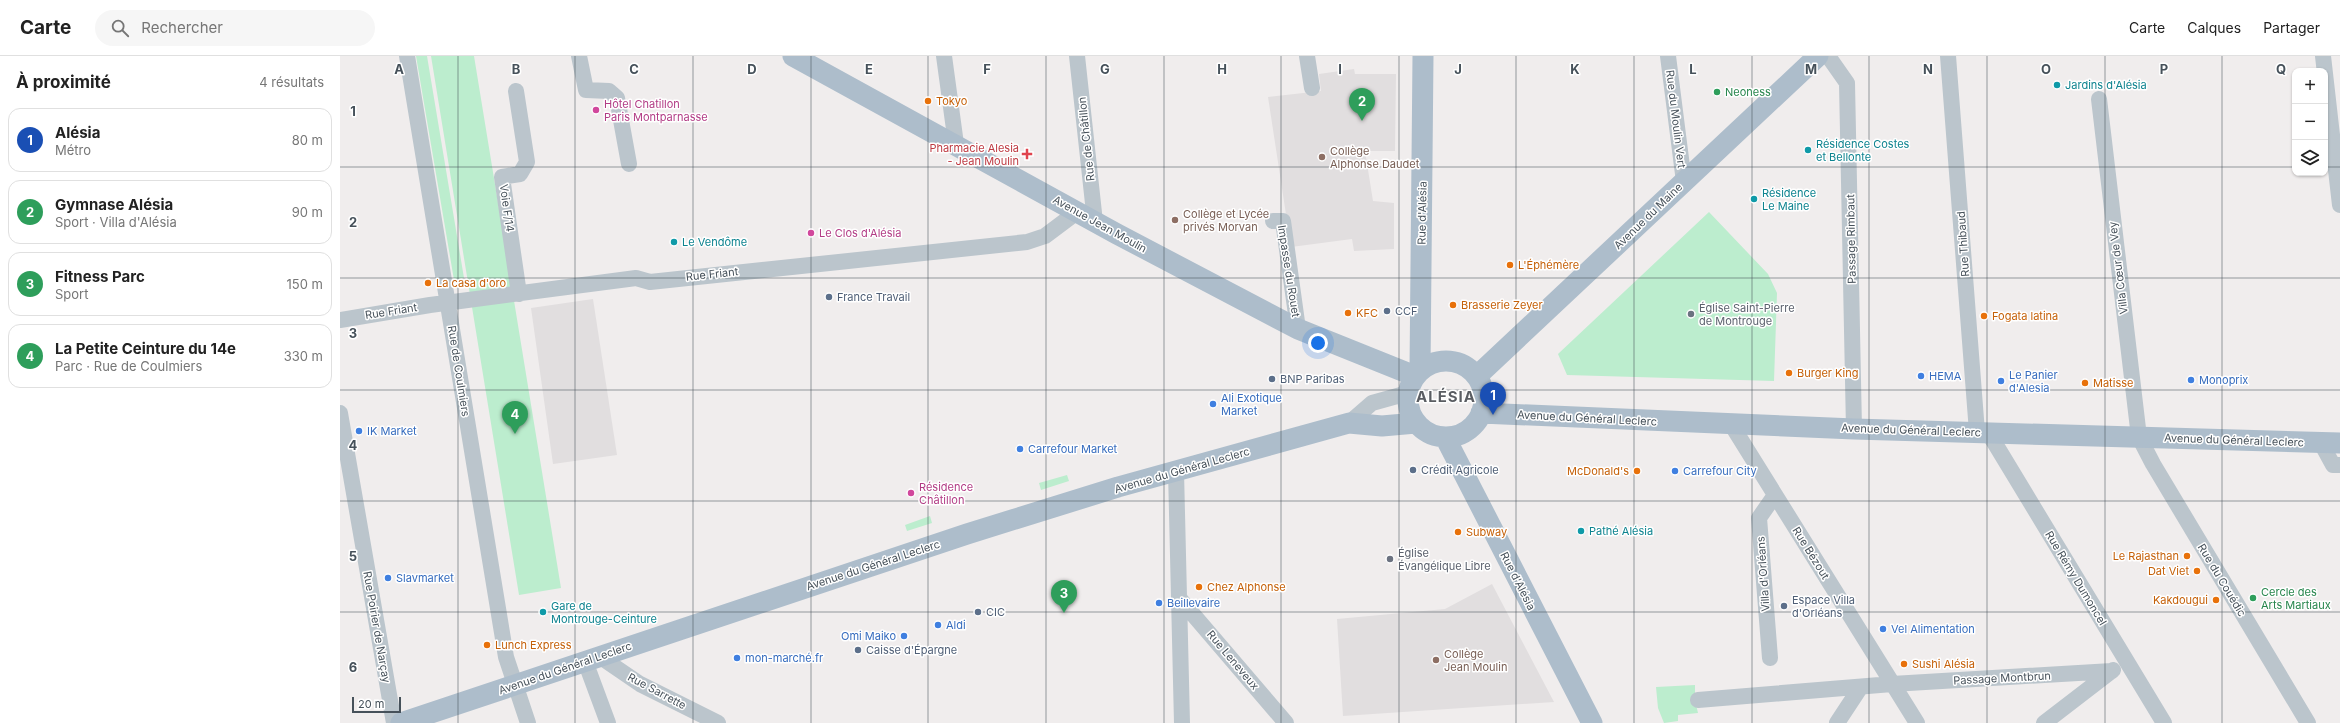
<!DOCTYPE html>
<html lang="fr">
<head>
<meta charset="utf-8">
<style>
  body { margin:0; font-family:Inter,sans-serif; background:#f6f6f6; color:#222 }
  .controls { position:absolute; right:12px; top:12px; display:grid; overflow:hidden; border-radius:8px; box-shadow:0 1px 3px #0004 }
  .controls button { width:36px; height:36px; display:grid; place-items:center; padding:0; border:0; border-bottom:1px solid #e0e0e0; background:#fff; color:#222; font:20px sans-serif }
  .scale { position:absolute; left:12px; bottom:10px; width:49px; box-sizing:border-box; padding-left:4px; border:2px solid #46515a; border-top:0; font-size:11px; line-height:14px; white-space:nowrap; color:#46515a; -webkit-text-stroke:3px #fff; paint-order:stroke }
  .you { position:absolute; left:978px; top:287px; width:14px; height:14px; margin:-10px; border:3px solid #fff; border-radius:50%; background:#1a73e8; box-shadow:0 0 0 6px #1a73e833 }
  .badge { display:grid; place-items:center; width:26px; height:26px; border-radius:50%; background:#1e72d9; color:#fff; font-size:13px; font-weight:700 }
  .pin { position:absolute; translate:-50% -33px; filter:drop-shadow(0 1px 2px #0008) }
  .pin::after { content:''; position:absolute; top:21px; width:14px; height:12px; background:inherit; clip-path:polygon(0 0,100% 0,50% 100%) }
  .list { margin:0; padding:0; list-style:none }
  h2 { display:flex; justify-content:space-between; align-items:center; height:52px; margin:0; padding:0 16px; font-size:17px }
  h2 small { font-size:13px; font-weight:400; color:#767676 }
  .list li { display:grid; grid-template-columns:26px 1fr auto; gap:12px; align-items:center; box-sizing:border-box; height:64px; margin:0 8px 8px; padding:0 8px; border:1px solid #e0e0e0; border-radius:12px }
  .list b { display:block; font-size:15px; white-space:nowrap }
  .list p { margin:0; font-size:13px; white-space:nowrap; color:#767676 }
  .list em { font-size:13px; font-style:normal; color:#767676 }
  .icon { flex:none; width:22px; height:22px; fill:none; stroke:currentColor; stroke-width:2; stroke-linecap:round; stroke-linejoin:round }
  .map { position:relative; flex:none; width:2000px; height:667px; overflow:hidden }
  header { display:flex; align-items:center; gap:24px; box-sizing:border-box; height:56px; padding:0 20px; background:#fff; border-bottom:1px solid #e0e0e0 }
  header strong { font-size:19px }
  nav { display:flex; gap:22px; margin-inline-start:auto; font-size:14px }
  .search { width:280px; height:36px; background:#f6f6f6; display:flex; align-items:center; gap:10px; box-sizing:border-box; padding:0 14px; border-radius:22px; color:#767676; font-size:15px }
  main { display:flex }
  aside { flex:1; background:#fff }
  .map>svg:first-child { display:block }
  .education { fill:#e1dedf }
  .green { fill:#bcedce }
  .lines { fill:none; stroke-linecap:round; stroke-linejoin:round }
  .minor { stroke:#bbc5cc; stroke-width:16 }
  .major { stroke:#adbdcb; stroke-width:21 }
  .grid { fill:none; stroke:#46515a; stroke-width:1; stroke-opacity:0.55 }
  .culture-dot { fill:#0f9aa8; stroke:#fff; stroke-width:1.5 }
  .leisure-dot { fill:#2e9e5b; stroke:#fff; stroke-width:1.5 }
  .food-dot { fill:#e8710a; stroke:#fff; stroke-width:1.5 }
  .hotel-dot { fill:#d1479c; stroke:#fff; stroke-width:1.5 }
  .health-dot { fill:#e0444e; stroke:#fff; stroke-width:1.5 }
  .education-dot { fill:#8d6e63; stroke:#fff; stroke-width:1.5 }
  .service-dot { fill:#5c6f8a; stroke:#fff; stroke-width:1.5 }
  .worship-dot { fill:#6b7280; stroke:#fff; stroke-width:1.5 }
  .shop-dot { fill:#3f7fe0; stroke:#fff; stroke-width:1.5 }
  .labels { text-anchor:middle; stroke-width:3; stroke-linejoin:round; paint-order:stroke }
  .culture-label { font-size:11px; fill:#0d838f; stroke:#fff; text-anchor:start }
  .leisure-label { font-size:11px; fill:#27864d; stroke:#fff; text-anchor:start }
  .food-label { font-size:11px; fill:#c56008; stroke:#fff; text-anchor:start }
  .hotel-label { font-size:11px; fill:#b23c85; stroke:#fff; text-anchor:start }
  .street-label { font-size:11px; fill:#46515a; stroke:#fff }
  .health-label { font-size:11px; fill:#be3a42; stroke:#fff; text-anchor:end }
  .education-label { font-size:11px; fill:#785e54; stroke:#fff; text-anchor:start }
  .service-label { font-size:11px; fill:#4e5e75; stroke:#fff; text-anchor:start }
  .worship-label { font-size:11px; fill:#5b616d; stroke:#fff; text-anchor:start }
  .shop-label { font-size:11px; fill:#366cbe; stroke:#fff; text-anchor:start }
  .district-label { font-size:15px; font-weight:bold; letter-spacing:1px; fill:#5a5d62; stroke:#fff }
  .grid-label { font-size:13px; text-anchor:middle; font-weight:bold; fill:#46515a; stroke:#fff; stroke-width:3; stroke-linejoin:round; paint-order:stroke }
</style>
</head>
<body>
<header>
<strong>Carte</strong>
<div class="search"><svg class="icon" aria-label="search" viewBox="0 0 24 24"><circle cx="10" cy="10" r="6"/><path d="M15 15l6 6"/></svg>Rechercher</div>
<nav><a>Carte</a><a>Calques</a><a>Partager</a></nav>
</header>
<main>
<aside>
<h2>À proximité<small>4 résultats</small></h2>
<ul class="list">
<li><span class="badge" style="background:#1a4fb4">1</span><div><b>Alésia</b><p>Métro</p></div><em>80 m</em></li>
<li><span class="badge" style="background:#2e9e5b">2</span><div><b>Gymnase Alésia</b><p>Sport · Villa d'Alésia</p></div><em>90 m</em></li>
<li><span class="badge" style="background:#2e9e5b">3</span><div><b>Fitness Parc</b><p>Sport</p></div><em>150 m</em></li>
<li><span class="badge" style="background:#2e9e5b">4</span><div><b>La Petite Ceinture du 14e</b><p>Parc · Rue de Coulmiers</p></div><em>330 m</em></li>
</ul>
</aside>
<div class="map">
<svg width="2000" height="667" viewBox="0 0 2000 667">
  <rect width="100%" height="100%" fill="#f0eded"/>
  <!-- education -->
  <path class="education" d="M1014,13l1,5h41l-1,77h-30l8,50 21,2v46l-40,2 -2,-12 -61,8 -23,-150 53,-6 -2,-17z
    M253,243l24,156 -64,9 -22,-156z
    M1152,528l62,118 -211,14 -6,-97 108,-10z"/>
  <!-- green -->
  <path class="green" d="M76,0h11l37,222 -10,2z
    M91,0h43l87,532 -42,7z
    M1369,156l59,62 9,19 -3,88 -207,-6 -9,-21z
    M727,419l2,6 -28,9 -2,-7z
    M590,460l2,7 -25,8 -2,-6z
    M1355,629v15l3,13 -20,2v6l-14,2 -6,-15 -2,-21z"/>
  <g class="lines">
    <!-- minor -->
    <path class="minor" d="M67,0l99,601 22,66
      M239,0l7,34 23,1 8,7 12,66
      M604,0l12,88
      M737,0l18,166
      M967,0l5,32
      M1328,0l16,126
      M1488,0l19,27 7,346
      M1608,0l29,376
      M1983,0l17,149
      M176,35l11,71 -7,12 -18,3 17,117
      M1759,43l40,338 14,27 155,259
      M933,165h10l15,108
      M0,264l90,-15 206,-27 14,4 377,-40 18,-6 32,-24
      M0,357l54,310
      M1009,367l23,-20 36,-10
      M1391,368l186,299
      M1648,376l176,291
      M1981,387l12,22h7
      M836,415l6,252
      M839,542l107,125
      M259,600l41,28 78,39
      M1430,602l-11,-140 16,-23
      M245,605l23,62
      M1358,644l194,-16 220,-13
      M1497,667l23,-35
      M1704,667l69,-53"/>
    <!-- major -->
    <path class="major" d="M453,0l324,178 181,95 117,47
      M1068 343a38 38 0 1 1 76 0a38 38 0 1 1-76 0Z
      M1080,314l3,-314
      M1137,320l341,-320
      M1141,357l373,16 486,14
      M1105,381l147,286
      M61,667l566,-189 151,-47 231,-64 33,3 34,-3"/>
  </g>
  <!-- grid -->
  <path class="grid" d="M118,0v667M235,0v667M353,0v667M471,0v667M588,0v667M706,0v667M824,0v667M941,0v667M1059,0v667M1176,0v667M1294,0v667M1412,0v667M1529,0v667M1647,0v667M1765,0v667M1882,0v667M0,111h1955M1985,111h15M0,222h2000M0,334h2000M0,445h2000M0,556h2000"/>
  <!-- markers -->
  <g class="culture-dot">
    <circle cx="1717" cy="29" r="4"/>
    <circle cx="1468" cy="94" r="4"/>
    <circle cx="1414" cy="143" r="4"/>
    <circle cx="334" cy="186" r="4"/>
    <circle cx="1241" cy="475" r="4"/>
    <circle cx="203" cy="556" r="4"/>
  </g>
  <g class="leisure-dot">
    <circle cx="1377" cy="36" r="4"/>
    <circle cx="1913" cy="542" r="4"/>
  </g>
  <g class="food-dot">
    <circle cx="588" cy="45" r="4"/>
    <circle cx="1170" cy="209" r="4"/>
    <circle cx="88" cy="227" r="4"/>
    <circle cx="1113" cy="249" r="4"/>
    <circle cx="1008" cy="257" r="4"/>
    <circle cx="1644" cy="260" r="4"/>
    <circle cx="1449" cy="317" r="4"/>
    <circle cx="1745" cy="327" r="4"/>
    <circle cx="1297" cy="415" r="4"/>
    <circle cx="1118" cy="476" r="4"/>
    <circle cx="1847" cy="500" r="4"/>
    <circle cx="1857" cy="515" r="4"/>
    <circle cx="859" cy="531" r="4"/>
    <circle cx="1876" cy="544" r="4"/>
    <circle cx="147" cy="589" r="4"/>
    <circle cx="1564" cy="608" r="4"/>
  </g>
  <g class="hotel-dot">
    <circle cx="256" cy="54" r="4"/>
    <circle cx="471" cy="177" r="4"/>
    <circle cx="571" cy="437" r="4"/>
  </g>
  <path class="health-dot" d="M685 92h4v4h4v4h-4v4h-4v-4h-4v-4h4z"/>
  <g class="education-dot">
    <circle cx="982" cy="101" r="4"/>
    <circle cx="835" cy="164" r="4"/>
    <circle cx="1096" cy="604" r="4"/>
  </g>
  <g class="service-dot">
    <circle cx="489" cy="241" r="4"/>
    <circle cx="1047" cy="255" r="4"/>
    <circle cx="932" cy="323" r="4"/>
    <circle cx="1073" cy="414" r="4"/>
    <circle cx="1444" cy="550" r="4"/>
    <circle cx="638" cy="556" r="4"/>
    <circle cx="518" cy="594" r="4"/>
  </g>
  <g class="worship-dot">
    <circle cx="1351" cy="258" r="4"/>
    <circle cx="1050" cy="503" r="4"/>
  </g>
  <g class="shop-dot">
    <circle cx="1581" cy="320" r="4"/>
    <circle cx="1851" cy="324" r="4"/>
    <circle cx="1661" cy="325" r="4"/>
    <circle cx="873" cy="348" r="4"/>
    <circle cx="19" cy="375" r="4"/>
    <circle cx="680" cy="393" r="4"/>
    <circle cx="1335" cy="415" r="4"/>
    <circle cx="48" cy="522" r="4"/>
    <circle cx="819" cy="547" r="4"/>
    <circle cx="598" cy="569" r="4"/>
    <circle cx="1543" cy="573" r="4"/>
    <circle cx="564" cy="580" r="4"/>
    <circle cx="397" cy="602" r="4"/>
  </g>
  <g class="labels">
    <!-- culture labels -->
    <g class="culture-label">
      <text x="1725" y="33">Jardins d'Alésia</text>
      <text x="1476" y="92">Résidence Costes<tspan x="1476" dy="13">et Bellonte</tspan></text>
      <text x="1422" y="141">Résidence<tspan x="1422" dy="13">Le Maine</tspan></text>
      <text x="342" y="190">Le Vendôme</text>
      <text x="1249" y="479">Pathé Alésia</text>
      <text x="211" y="554">Gare de<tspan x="211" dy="13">Montrouge-Ceinture</tspan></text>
    </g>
    <!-- leisure labels -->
    <g class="leisure-label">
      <text x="1385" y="40">Neoness</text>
      <text x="1921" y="540">Cercle des<tspan x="1921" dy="13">Arts Martiaux</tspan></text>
    </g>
    <!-- food labels -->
    <g class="food-label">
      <text x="596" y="49">Tokyo</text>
      <text x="1178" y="213">L'Éphémère</text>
      <text x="96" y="231">La casa d'oro</text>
      <text x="1121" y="253">Brasserie Zeyer</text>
      <text x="1016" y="261">KFC</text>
      <text x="1652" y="264">Fogata latina</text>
      <text x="1457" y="321">Burger King</text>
      <text x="1753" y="331">Matisse</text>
      <text x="1289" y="419" text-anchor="end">McDonald's</text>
      <text x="1126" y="480">Subway</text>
      <text x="1839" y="504" text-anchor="end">Le Rajasthan</text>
      <text x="1849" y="519" text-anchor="end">Dat Viet</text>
      <text x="867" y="535">Chez Alphonse</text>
      <text x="1868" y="548" text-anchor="end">Kakdougui</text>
      <text x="155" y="593">Lunch Express</text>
      <text x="1572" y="612">Sushi Alésia</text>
    </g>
    <!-- hotel labels -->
    <g class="hotel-label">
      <text x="264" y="52">Hôtel Chatillon<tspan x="264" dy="13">Paris Montparnasse</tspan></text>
      <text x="479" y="181">Le Clos d'Alésia</text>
      <text x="579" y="435">Résidence<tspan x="579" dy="13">Châtillon</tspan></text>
    </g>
    <!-- street labels -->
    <g class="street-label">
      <text transform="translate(1336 63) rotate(83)" y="4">Rue du Moulin Vert</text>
      <text transform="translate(746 83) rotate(-96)" y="4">Rue de Châtillon</text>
      <text transform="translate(167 152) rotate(82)" y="4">Voie F/14</text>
      <text transform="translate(1082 157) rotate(-89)" y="4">Rue d'Alésia</text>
      <text transform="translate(1308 160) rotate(-44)" y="4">Avenue du Maine</text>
      <text transform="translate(760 168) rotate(29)" y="4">Avenue Jean Moulin</text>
      <text transform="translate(1511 183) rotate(-91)" y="4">Passage Rimbaut</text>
      <text transform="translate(1623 188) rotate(-94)" y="4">Rue Thibaud</text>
      <text transform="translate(1778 212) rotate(-97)" y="4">Villa Cœur de Vey</text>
      <text transform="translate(949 215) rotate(81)" y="4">Impasse du Rouet</text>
      <text transform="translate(372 218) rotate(-6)" y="4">Rue Friant</text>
      <text transform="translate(51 255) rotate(-9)" y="4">Rue Friant</text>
      <text transform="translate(119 315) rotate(81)" y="4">Rue de Coulmiers</text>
      <text transform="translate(1247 362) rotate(3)" y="4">Avenue du Général Leclerc</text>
      <text transform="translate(1571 374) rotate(2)" y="4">Avenue du Général Leclerc</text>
      <text transform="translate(1894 384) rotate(2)" y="4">Avenue du Général Leclerc</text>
      <text transform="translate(842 414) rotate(-16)" y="4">Avenue du Général Leclerc</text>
      <text transform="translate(1471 497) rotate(58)" y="4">Rue Bézout</text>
      <text transform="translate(533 509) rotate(-18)" y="4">Avenue du Général Leclerc</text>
      <text transform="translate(1423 518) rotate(-94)" y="4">Villa d'Orléans</text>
      <text transform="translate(1736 522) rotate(59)" y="4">Rue Rémy Dumoncel</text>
      <text transform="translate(1882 524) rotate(59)" y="4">Rue du Couédic</text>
      <text transform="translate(1178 525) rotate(63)" y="4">Rue d'Alésia</text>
      <text transform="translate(37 571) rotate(80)" y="4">Rue Poirier de Narçay</text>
      <text transform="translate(893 604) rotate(50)" y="4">Rue Leneveux</text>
      <text transform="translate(225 612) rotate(-19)" y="4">Avenue du Général Leclerc</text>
      <text transform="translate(1662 622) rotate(-3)" y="4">Passage Montbrun</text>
      <text transform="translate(317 635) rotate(28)" y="4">Rue Sarrette</text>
    </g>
    <!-- health labels -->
    <g class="health-label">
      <text x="679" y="96">Pharmacie Alesia<tspan x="679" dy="13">- Jean Moulin</tspan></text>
    </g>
    <!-- education labels -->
    <g class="education-label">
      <text x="990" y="99">Collège<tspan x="990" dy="13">Alphonse Daudet</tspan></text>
      <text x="843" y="162">Collège et Lycée<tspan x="843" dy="13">privés Morvan</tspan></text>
      <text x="1104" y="602">Collège<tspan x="1104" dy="13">Jean Moulin</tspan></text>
    </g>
    <!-- service labels -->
    <g class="service-label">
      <text x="497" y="245">France Travail</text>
      <text x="1055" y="259">CCF</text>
      <text x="940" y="327">BNP Paribas</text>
      <text x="1081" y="418">Crédit Agricole</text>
      <text x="1452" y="548">Espace Villa<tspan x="1452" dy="13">d'Orléans</tspan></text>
      <text x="646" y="560">CIC</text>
      <text x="526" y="598">Caisse d'Épargne</text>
    </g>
    <!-- worship labels -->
    <g class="worship-label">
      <text x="1359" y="256">Église Saint-Pierre<tspan x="1359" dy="13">de Montrouge</tspan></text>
      <text x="1058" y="501">Église<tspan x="1058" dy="13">Évangélique Libre</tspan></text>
    </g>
    <!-- shop labels -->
    <g class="shop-label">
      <text x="1669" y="323">Le Panier<tspan x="1669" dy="13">d'Alesia</tspan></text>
      <text x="1589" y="324">HEMA</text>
      <text x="1859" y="328">Monoprix</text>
      <text x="881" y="346">Ali Exotique<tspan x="881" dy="13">Market</tspan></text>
      <text x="27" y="379">IK Market</text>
      <text x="688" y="397">Carrefour Market</text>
      <text x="1343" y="419">Carrefour City</text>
      <text x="56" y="526">Slavmarket</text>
      <text x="827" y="551">Beillevaire</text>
      <text x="606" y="573">Aldi</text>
      <text x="1551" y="577">Vel Alimentation</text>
      <text x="556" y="584" text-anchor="end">Omi Maiko</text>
      <text x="405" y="606">mon-marché.fr</text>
    </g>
    <!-- district labels -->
    <g class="district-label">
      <text x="1106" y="346">ALÉSIA</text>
    </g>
  </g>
  <g class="grid-label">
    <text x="59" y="18">A</text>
    <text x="176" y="18">B</text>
    <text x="294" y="18">C</text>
    <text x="412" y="18">D</text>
    <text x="529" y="18">E</text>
    <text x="647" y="18">F</text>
    <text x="765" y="18">G</text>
    <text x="882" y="18">H</text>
    <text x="1000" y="18">I</text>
    <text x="1118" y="18">J</text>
    <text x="1235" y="18">K</text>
    <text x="1353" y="18">L</text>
    <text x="1471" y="18">M</text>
    <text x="1588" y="18">N</text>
    <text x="1706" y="18">O</text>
    <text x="1824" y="18">P</text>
    <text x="1941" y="18">Q</text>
    <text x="13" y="60">1</text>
    <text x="13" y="171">2</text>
    <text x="13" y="282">3</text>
    <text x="13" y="394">4</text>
    <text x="13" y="505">5</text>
    <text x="13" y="616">6</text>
  </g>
</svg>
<div class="controls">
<button>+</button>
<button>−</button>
<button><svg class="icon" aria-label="layers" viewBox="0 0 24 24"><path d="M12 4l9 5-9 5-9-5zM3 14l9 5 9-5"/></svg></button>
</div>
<div class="scale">20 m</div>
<div class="you"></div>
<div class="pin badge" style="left:1153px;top:359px;background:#1a4fb4">1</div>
<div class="pin badge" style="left:1022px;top:65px;background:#2e9e5b">2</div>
<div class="pin badge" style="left:724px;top:557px;background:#2e9e5b">3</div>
<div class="pin badge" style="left:175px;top:378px;background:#2e9e5b">4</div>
</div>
</main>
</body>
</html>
